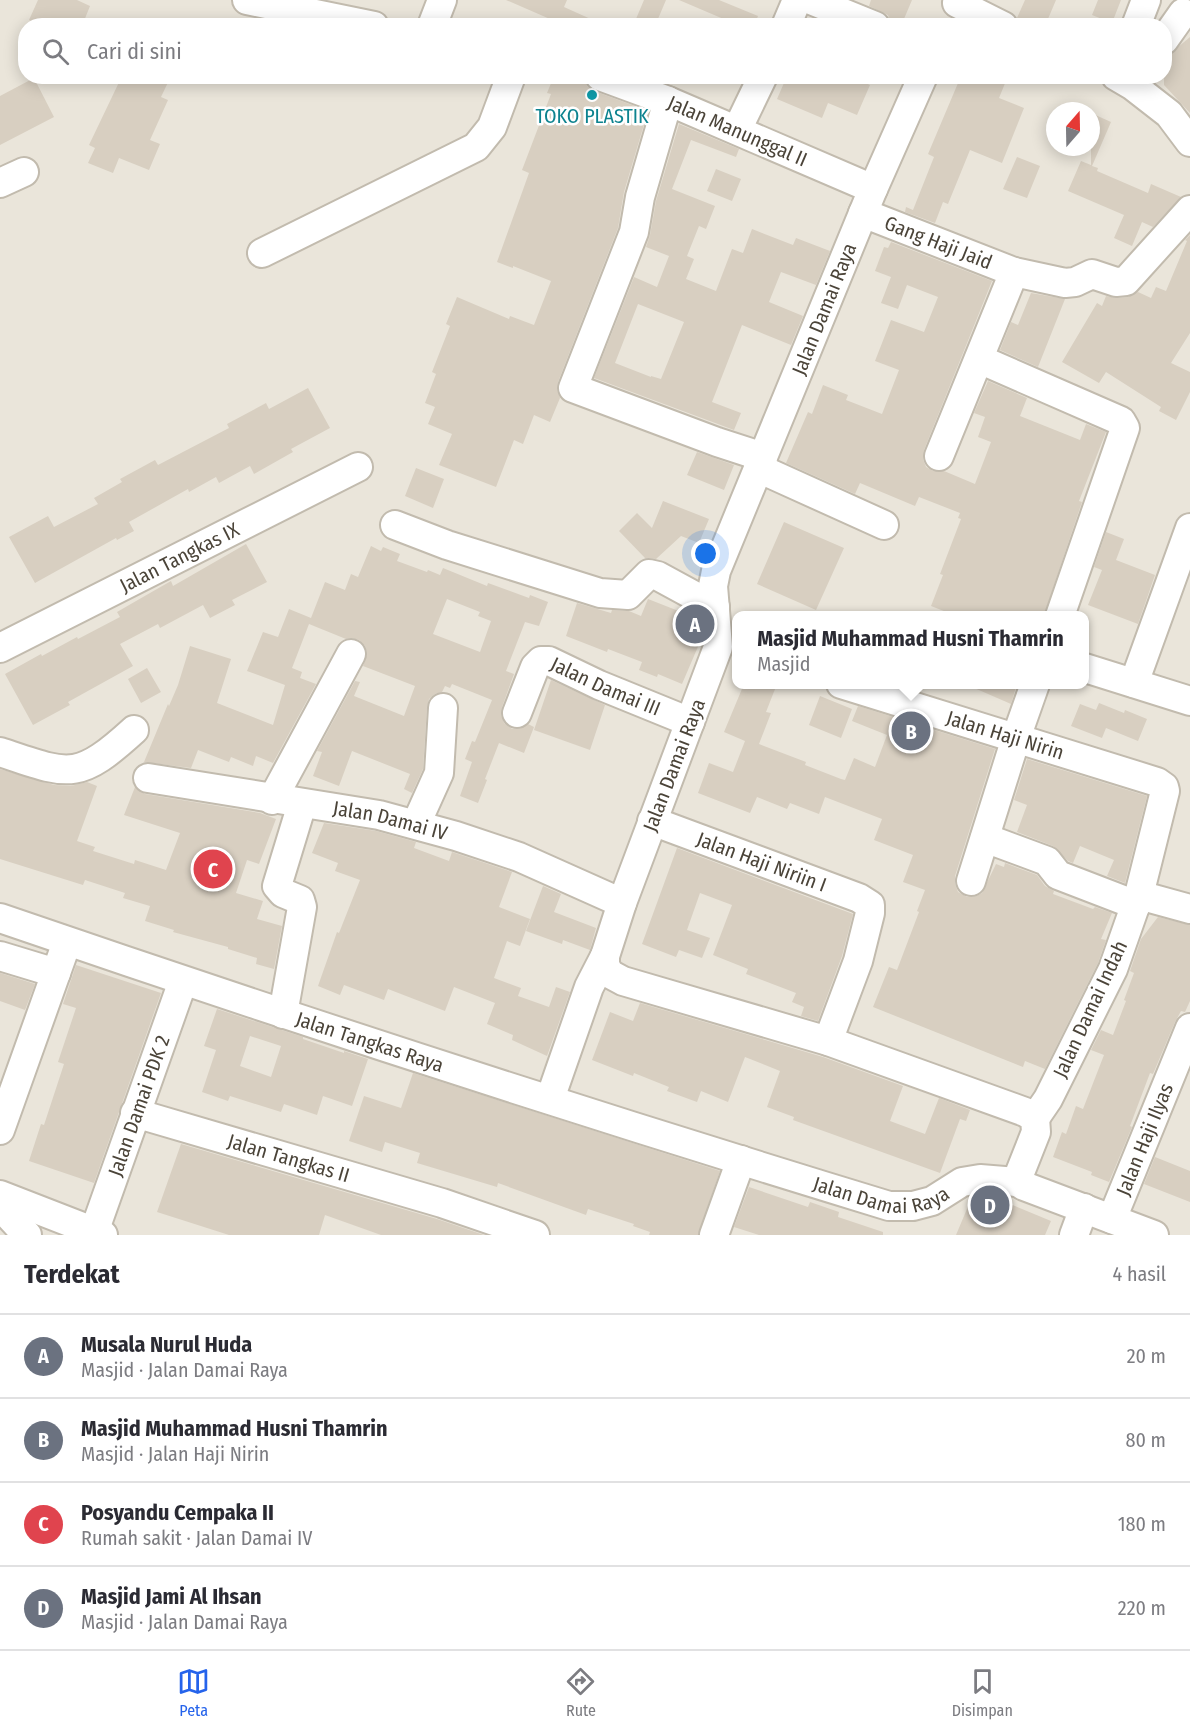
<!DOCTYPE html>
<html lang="id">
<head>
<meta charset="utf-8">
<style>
  body { margin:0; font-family:"Fira Sans Condensed",sans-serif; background:#f2f2f3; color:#2b2b33 }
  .compass { position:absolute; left:1046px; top:102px; width:54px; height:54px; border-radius:50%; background:#fff; box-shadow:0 3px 15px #0003; rotate:20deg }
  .you { position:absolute; left:706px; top:554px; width:21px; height:21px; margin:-15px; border:4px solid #fff; border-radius:50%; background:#1a73e8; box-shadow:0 0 0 9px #1a73e833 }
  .badge { display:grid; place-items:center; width:39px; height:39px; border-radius:50%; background:#2563eb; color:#fff; font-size:20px; font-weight:700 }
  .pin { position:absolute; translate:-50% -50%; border:3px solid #fff; box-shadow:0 2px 6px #0006 }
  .popup { position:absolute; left:732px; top:611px; width:357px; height:78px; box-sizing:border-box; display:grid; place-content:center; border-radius:12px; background:#fff; filter:drop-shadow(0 2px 4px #0005); font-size:20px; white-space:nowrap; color:#7c7c81 }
  .popup b { font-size:22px; color:#2b2b33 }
  .popup::after { content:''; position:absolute; left:50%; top:100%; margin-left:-12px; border:12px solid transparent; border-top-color:#fff }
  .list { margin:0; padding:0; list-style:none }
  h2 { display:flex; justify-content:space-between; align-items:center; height:78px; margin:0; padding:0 24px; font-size:26px }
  h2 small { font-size:20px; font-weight:400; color:#7c7c81 }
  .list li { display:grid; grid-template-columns:39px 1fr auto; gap:18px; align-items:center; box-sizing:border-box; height:84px; padding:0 24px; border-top:2px solid #e1e1e2 }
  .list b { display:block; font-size:22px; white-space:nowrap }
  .list p { margin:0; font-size:20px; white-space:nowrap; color:#7c7c81 }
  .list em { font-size:20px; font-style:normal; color:#7c7c81 }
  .icon { flex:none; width:33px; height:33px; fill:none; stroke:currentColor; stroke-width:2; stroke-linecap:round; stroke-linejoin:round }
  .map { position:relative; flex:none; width:1190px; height:1235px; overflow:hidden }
  .search { position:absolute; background:#fff; box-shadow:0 3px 15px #0003; left:18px; right:18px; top:18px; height:66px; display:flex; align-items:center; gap:15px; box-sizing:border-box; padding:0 21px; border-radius:24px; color:#7c7c81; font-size:22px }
  .sheet { height:414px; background:#fff }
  nav { display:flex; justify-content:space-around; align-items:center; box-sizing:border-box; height:84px; border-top:2px solid #e1e1e2; background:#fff; font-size:16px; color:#7c7c81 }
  nav a { display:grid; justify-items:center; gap:3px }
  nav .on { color:#2563eb }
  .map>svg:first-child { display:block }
  .residential { fill:#eae5da; fill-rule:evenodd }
  .building { fill:#d8cfc1; fill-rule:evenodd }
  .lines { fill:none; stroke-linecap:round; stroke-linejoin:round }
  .minor-casing { stroke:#c2bbae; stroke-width:32 }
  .minor { stroke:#fff; stroke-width:28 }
  .culture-dot { fill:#0f9aa8; stroke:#fff; stroke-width:2 }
  .labels { text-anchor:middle; stroke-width:5; stroke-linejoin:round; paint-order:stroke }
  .culture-label { font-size:20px; fill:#0d838f; stroke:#fff }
  .street-label { font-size:20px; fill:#4b4439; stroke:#fff }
</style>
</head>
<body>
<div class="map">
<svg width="1190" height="1235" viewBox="0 0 1190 1235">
  <rect width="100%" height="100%" fill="#f6f3ec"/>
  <!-- residential -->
  <path class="residential" d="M0,0h1190v1235h-1190zM26,26h1138v50h-1138zM1055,111h36v36h-36zM737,616h348v68h-348z"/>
  <!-- building -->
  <path class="building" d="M38,0h39l13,6 -8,20h-40l-13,-6z
    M506,0h61l-3,7 40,18 -38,1z
    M644,0h22l-11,26h-22z
    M679,0h40l39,16 -4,10h-14z
    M871,0h41l-11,26 -10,-2 -3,-9 -19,-9z
    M1025,0h31l-11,26h-19l-7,-3 -2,-5z
    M1098,0h23l-9,23 -20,-8z
    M1190,37v76l-26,-28v-26z
    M122,76h49l-10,21 7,3 -18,40 10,4 -11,26 -30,-12 -6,15 -25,-10 7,-15 -6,-3z
    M554,76h30l3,10 7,5 54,20 -24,81 -6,36 -60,154 -1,8 3,8 -10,24 -16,-7 -11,29 -9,-4 -18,47 -57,-22 13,-31 -24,-10 7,-17 -10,-4 11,-29 -4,-2 18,-46 -4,-2 11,-27 52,22 1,-3 24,9 17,-44 -38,-15v2l-16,-6 32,-89 -7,-3 29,-76 -4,-1z
    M787,76h63l20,9 -13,30 -29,-12 -6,15 -45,-19z
    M961,76h47l-9,22 25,10 -22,55 -32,-13 -22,54 -5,-2 -8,21 -30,-11 1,-5 7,3 21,-53 -6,-3z
    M34,78l20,39 -54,28v-49z
    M1091,113l20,9 -19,44 6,2 -1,3 51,22 3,-9 30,13 -28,30 -11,-5 -10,24 -18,-8 10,-23 -56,-24 13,-30 10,4z
    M679,124l60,25 -3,8 -45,-17 -19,49 43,17 -9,23 -7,-3 -12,30 7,3 -8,20 30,12 16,-42 11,4 9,-24 41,16 3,-7 34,13 -14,34 -35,-13 -12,30 34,14 -12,29 -49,-20 -30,77 29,11 -7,17 -140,-52 40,-101 23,10 12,-31 -23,-9 4,-12 6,-34zM638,304l46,18 -23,57 -10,-3v1l-36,-14z
    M1017,157l23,9 -13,32 -24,-9z
    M716,169l25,10 -9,22 -25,-10z
    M1190,235v98l-19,30 19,9v20l-14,28 -17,-9 2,-4 -55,-35 -7,11 -37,-21 35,-59 5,3 4,-10 11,2 11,-1 10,-5 13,6 5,-11 10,4 21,-50 -2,-1z
    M891,242l101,39 -68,169 -1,9 3,8 7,4h11l31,13 16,-42 -13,-5 7,-20 -11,-4 14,-32 39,17 -7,18 60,24 6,-16 20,8 -27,69 3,1 -38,113h-90l-23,-9 12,-31 -3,-1 21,-55 -3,-1 2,-5 -41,-16 -4,9 -55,-23 -5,11 -69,-31 22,-51 4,2 11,-29 25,10 -2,5 36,14 17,-44 -24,-9 16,-41 33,12 14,-35 -31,-12 -9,24 -17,-6 10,-26 -16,-6 9,-24 4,1z
    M1031,293l34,6 -27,68 -38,-17 11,-28 7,3z
    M308,388l22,40 -39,21 2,3 -39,22 -4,-8 -31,17 -3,-6 -27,15 -1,-3 -59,33 5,9 -17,9 -1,-2 -81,45 -26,-46 39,-21 6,11 44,-23 -4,-6 28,-16 -2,-3 35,-19 3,5 71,-37 -2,-4 39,-21 3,6z
    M697,452l37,13 -10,25 -37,-15z
    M416,468l28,11 -11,29 -28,-12z
    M663,501l46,18 -10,24 -18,-7 -25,23 -11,-1 -26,-27 18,-18 15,15z
    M784,522l60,26 -28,62 -59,-26z
    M1106,532l18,7 -8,21 39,15 -17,49 -50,-19 14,-35 -8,-3z
    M246,544l21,38 -35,18 3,5 -25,13 -7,-13 -43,23 -2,-4 -38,20 13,22 -65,36 2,3 -37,20 -28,-51 36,-20 1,2 35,-19 1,2 42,-22 -3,-5 26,-15 28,-16 2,5z
    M371,546l10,5 2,-4 17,7 -3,7 30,11 1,-2 12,5 3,-7 44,18 1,-3 41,15 1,-3 18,7 -9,24 -14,-4 -19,49 8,3 -12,33 -1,8 3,8 8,6h8l8,-5 6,3 -10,26 -25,-10 -14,36 2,1 -9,23 -18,-7 12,-34 -7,-3 7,-18 3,1 17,-42 -40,-16 -2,4 -5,-2 -3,6 -7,2 -6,5 -2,8 -4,62 -11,24 -8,-4 6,-15 -58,-23 -13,35 -26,-10 9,-24 -5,-1 38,-70 5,1 -6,14 50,20 11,-30 -52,-20 4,-13 -2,-7 -6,-6 -8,-2 -5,1 -37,-15 -17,44 10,4 -2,6 16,6 -43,79 -17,-7 -3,10 -22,-9 -2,5 -31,-12 -7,18 -47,-6 24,-58 1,2 9,-21 12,-39 41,13 -14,44 56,22 12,-40 -38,-14 16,-39 15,5 11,-28 22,9 14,-36 20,8 6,-16 7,3zM447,599l33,13 -2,4 13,5 -11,31 -47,-18z
    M648,599l51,20 1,16 -2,6 2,1 -18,42 -24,-10 -1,3 -18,-7 3,-8 -34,-13 -1,3 -41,-16 11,-33 34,10 1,-3 17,1 12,5z
    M147,668l14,24 -20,11 -13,-24z
    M551,680l54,25 -15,45 -56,-20z
    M744,684h33l-11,28 5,1 -12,31 47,18 -1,3 36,14 4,1 9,-22 21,9 12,-32 -35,-14 6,-15 137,43 -40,127v8l3,8 9,5h7l8,-4 14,-29 8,3 1,-4 32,12 8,11 9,5 -1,3 40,15 2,-2 17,6 -11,26 5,1 -8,23 -53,106 -20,-8 -2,6 -150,-60 16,-40 8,3 22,-58 -2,-1 8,-21 -22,-8 10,-27 -39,-15 8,-21 -57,-22 -6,17 -29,-11 -3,6 -30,-12 -7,16 -52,-20 11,-30 24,9 12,-31 -21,-9z
    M965,684h52l-6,20z
    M820,696l32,13 -11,29 -32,-13z
    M1099,703l25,10 1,-3 22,9 -9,22 -32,-13 -4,10 -31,-12 9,-22 16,6z
    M1027,759l120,37 -22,87 -18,-7 7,-16 -34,-14 -7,17 -5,-2 -15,-15 -36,-14 10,-27 -13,-5z
    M0,769l54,16 17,1 16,-4 10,4 -20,55 18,6 -2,4 41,13 1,-4 31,10 14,-37 -56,-18 11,-28 10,7 115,19 16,6 -17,45 -12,-4 -11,33 27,8 -6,18 25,7 -8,43 -18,-5 1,-6 -29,-9v-2l-55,-15 1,-2 -29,-9 5,-15 -27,-8 2,-5 -40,-13 -2,5 -83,-26z
    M324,823l52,8 40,11 -2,6 35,13 3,-9 60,20 -13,35 31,12 -10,27 -13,-5 -13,37 27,10 -3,8 31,11 7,-20 14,5 -23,64 -35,-16 1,-5 -26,-11 8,-21 -41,-16 -9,24 -57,-22 -4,11 -40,-15 -4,10 -22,-9 19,-54 2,1 21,-53 -25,-9 3,-8 -26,-10z
    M677,848l176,66 -11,42 -24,65 -17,-5 3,-9 -12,-5 4,-9 -50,-19 2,-5 -35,-14 19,-50 -32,-12 -13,37 23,8 -8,20 -23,-8 -3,7 -34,-13z
    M543,886l18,8 -7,18 42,16 -6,22 -27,-10 -1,4 -36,-13z
    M1158,917l32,8v76l-5,11 -4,-1 -6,11 -22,52 -3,-1 -20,53 2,1 -23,55 -18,-7 1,-3 -39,-15 9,-25 4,2 10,-28 7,3 21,-54 -13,-5 10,-20 12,5 13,-34 -2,-1 10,-27 -4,-2 11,-32z
    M76,965l85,28 -67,190 -65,-22 12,-37 3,1 20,-61 -6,-2 18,-54 -13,-4z
    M0,973l35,11 -10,26 -25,-9z
    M640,1003l183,54 80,29 -13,35 35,13 14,-36 31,12 -4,11 -6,-2 -20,54 -147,-53 1,-3 -27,-10 13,-36 -35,-14 -17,45 -27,-11 -4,11 -30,-11 2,-4 -35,-14 -1,3 -41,-16 18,-48 23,9z
    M217,1009l86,28v2l41,14v-2l24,8 -16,47 -29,-10 -6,19 -33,-11 -3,8 -51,-16 -2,5 -26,-9 14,-42 -12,-4zM250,1036l31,10 -10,31 -31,-11z
    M413,1073l307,98 -22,64h-49l1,-3 -17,-6 1,-2 -46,-15 -2,6 -88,-32 -1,4 -80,-24 3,-10 -35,-11 -3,10 -33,-11 15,-45 37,12z
    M181,1144l256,75 47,16h-103l-56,-20 -6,20h-90l-72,-23z
    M1155,1157l35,14v31l-46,-18z
    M749,1187l59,20 2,-5 29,10 -1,5 45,15v3h-124l-25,-8z
    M981,1196h10l60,25 -6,14h-89l16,-38z"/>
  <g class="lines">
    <defs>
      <g id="minor">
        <path d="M247,0l127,26"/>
        <path d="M811,0l64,26"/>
        <path d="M957,3l46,23"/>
        <path d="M432,26l10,-26"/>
        <path d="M786,26l11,-26"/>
        <path d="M1136,26l10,-26"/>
        <path d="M1164,40l19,-27"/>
        <path id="s1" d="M600,76l68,25 205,88"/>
        <path d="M923,76l-50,113 -157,382 -3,15 5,61 -96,256 -17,53v10l5,8 13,7 205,60 197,71 10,6 1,14 -17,43 -1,7 6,4 130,49"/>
        <path d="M1116,76l17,10 36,28 21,28"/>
        <path d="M668,101l-28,96 -6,35 -61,156 144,54 46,15"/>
        <path d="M737,130l26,-54"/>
        <path d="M0,183l24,-11"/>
        <path id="s2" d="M863,213l151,59 51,11 10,-1 17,-8 24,8 10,-1 64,-71"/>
        <path d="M262,253l214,-106 16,-20 19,-51"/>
        <path d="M979,359l142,62 4,7 -65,188"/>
        <path d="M939,456l75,-184"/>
        <path d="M758,468l126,57"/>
        <path d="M395,525l52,20 153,48 28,2 21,-21 9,2 57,31"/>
        <path id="s3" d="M0,648l358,-181"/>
        <path d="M1085,668l105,33"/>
        <path d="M1134,683l56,-155"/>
        <path id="s4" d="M841,684l316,98 7,5 1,4 -26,104 -26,74 -65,130 -13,19"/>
        <path id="s5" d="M517,713l18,-46 6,-6h8l50,24 91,37"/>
        <path d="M0,752c69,23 77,30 134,-22"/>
        <path id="s6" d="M148,778l231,37 77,21 63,21 103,46"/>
        <path d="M272,800l79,-146"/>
        <path id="s7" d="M652,821l207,77 11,7v8l-12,48 -30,80"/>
        <path d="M416,824l23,-51 4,-65"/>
        <path d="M985,838l62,23 11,14 78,30"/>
        <path d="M971,881l45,-143 19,-54"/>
        <path d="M1139,895l51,14"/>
        <path id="s8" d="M0,918c294,101 591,197 889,288h24l19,-5 30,-19 18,-3 38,3"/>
        <path d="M0,956l56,17"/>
        <path d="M283,1014l19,-107 -2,-7 -17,-7 -6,-7 25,-82"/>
        <path d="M550,1099l39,-112 16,-31"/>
        <path id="s9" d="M135,1113l307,90 93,32"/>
        <path d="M0,1130l67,-188"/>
        <path d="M0,1195l103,40"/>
        <path d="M0,1206l27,29"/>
        <path id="s10" d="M1112,1219l78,-191"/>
        <path id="s11" d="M94,1232l89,-251"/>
        <path d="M714,1235l27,-75"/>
        <path d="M1074,1235l10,-27"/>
      </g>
    </defs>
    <!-- minor casing -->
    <use href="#minor" class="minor-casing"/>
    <!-- minor -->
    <use href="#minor" class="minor"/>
  </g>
  <!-- markers -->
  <circle class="culture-dot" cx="592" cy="95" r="6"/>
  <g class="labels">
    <!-- culture labels -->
    <g class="culture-label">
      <text x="592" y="123">TOKO PLASTIK</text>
    </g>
    <!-- street labels -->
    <g class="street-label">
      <text dy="7" stroke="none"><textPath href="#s1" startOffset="148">Jalan Manunggal II</textPath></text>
      <text dy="7" stroke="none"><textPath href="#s2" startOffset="81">Gang Haji Jaid</textPath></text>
      <text transform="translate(824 309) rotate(-68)" y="7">Jalan Damai Raya</text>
      <text dy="7" stroke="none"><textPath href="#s3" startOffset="201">Jalan Tangkas IX</textPath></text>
      <text dy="7" stroke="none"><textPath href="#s5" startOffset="128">Jalan Damai III</textPath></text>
      <text dy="7" stroke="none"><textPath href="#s4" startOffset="172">Jalan Haji Nirin</textPath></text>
      <text transform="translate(674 765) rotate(-69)" y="7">Jalan Damai Raya</text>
      <text dy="7" stroke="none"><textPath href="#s6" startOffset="246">Jalan Damai IV</textPath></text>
      <text dy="7" stroke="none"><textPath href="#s7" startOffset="117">Jalan Haji Niriin I</textPath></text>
      <text transform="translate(1090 1009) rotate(-65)" y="7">Jalan Damai Indah</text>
      <text dy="7" stroke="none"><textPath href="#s8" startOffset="390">Jalan Tangkas Raya</textPath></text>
      <text dy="7" stroke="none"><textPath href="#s11" startOffset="134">Jalan Damai PDK 2</textPath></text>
      <text dy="7" stroke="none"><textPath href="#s10" startOffset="86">Jalan Haji Ilyas</textPath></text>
      <text dy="7" stroke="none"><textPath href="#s9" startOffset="160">Jalan Tangkas II</textPath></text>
      <text dy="7" stroke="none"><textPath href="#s8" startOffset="926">Jalan Damai Raya</textPath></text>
    </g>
  </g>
</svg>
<svg class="compass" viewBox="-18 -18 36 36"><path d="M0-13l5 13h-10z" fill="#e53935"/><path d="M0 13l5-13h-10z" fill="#7c7c81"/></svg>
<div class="you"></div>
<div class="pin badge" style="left:695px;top:624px;background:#6b7280">A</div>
<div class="pin badge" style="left:911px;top:731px;background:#6b7280">B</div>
<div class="popup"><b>Masjid Muhammad Husni Thamrin</b>Masjid</div>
<div class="pin badge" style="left:213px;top:869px;background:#e0444e">C</div>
<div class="pin badge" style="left:990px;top:1205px;background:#6b7280">D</div>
<div class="search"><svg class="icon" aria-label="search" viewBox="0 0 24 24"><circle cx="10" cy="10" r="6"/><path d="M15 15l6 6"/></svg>Cari di sini</div>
</div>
<section class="sheet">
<h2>Terdekat<small>4 hasil</small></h2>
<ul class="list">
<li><span class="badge" style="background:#6b7280">A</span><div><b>Musala Nurul Huda</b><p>Masjid · Jalan Damai Raya</p></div><em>20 m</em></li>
<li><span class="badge" style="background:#6b7280">B</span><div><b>Masjid Muhammad Husni Thamrin</b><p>Masjid · Jalan Haji Nirin</p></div><em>80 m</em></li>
<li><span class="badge" style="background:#e0444e">C</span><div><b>Posyandu Cempaka II</b><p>Rumah sakit · Jalan Damai IV</p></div><em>180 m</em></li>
<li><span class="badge" style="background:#6b7280">D</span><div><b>Masjid Jami Al Ihsan</b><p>Masjid · Jalan Damai Raya</p></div><em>220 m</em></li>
</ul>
</section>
<nav>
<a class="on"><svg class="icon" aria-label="map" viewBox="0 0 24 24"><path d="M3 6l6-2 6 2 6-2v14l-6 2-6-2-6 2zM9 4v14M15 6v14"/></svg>Peta</a>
<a><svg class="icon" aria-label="directions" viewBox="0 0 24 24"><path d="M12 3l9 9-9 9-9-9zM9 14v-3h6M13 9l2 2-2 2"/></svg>Rute</a>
<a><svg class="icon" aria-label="saved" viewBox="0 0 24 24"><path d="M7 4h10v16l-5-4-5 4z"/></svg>Disimpan</a>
</nav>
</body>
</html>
